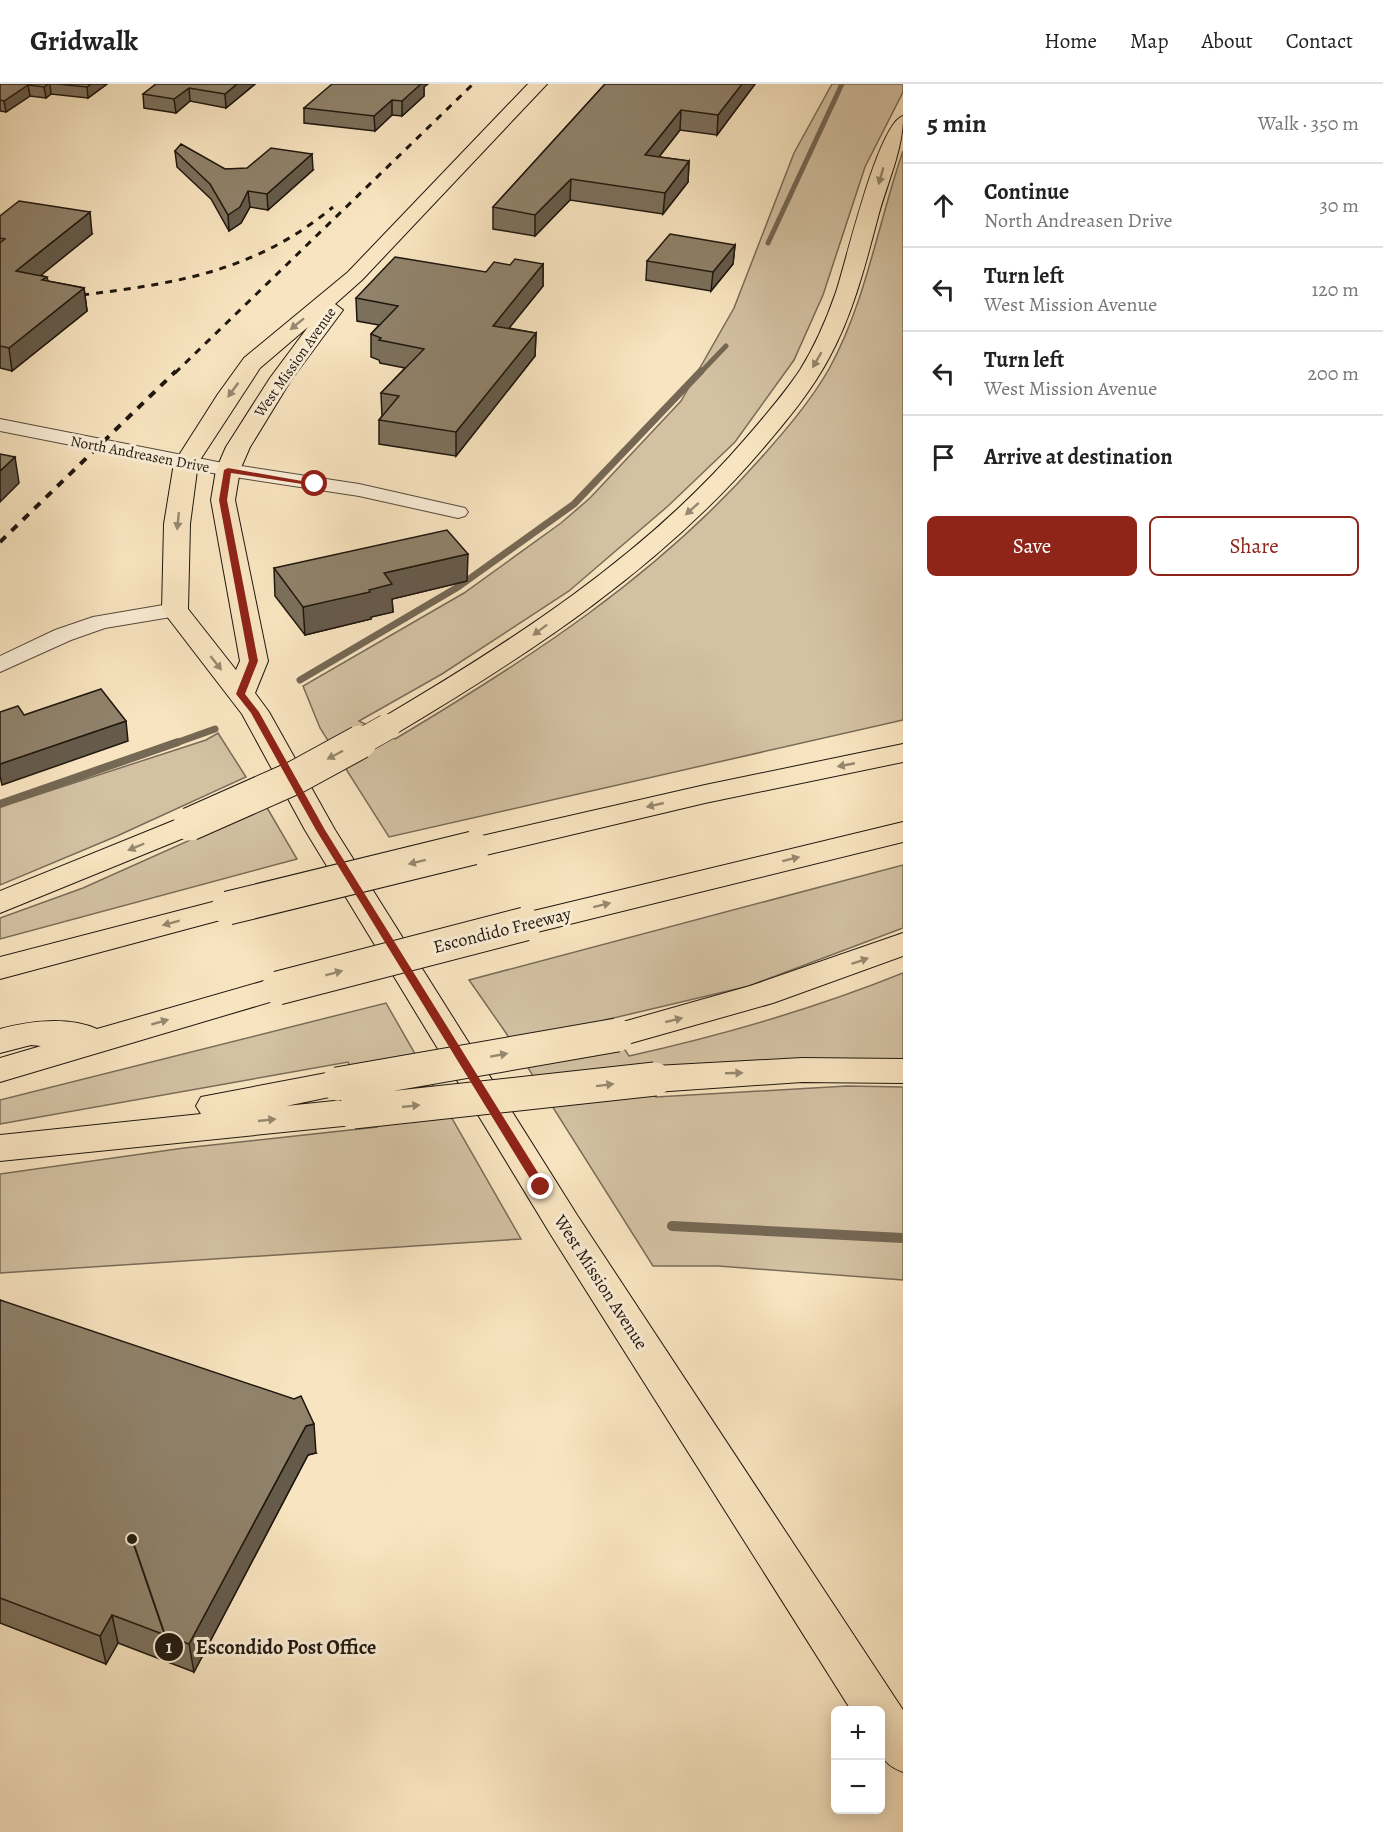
<!DOCTYPE html>
<html lang="en">
<head>
<meta charset="utf-8">
<style>
  body { margin:0; font-family:Alegreya,serif; background:#f2f2f2; color:#222 }
  .controls { position:absolute; right:18px; bottom:18px; display:grid; overflow:hidden; border-radius:9px; box-shadow:0 3px 15px #0003 }
  .controls button { width:54px; height:54px; display:grid; place-items:center; padding:0; border:0; border-bottom:2px solid #e0e0e0; background:#fff; color:#222; font:30px sans-serif }
  .stop { position:absolute; width:18px; height:18px; margin:-14px; border:4px solid #8f2418; border-radius:50%; background:#fff }
  .stop.end { background:#8f2418; border-color:#fff; box-shadow:0 2px 6px #0008 }
  .list { margin:0; padding:0; list-style:none }
  h2 { display:flex; justify-content:space-between; align-items:center; height:78px; margin:0; padding:0 24px; font-size:26px }
  h2 small { font-size:20px; font-weight:400; color:#767676 }
  .list li { display:grid; grid-template-columns:39px 1fr auto; gap:18px; align-items:center; box-sizing:border-box; height:84px; padding:0 24px; border-top:2px solid #e0e0e0 }
  .list b { display:block; font-size:22px; white-space:nowrap }
  .list p { margin:0; font-size:20px; white-space:nowrap; color:#767676 }
  .list em { font-size:20px; font-style:normal; color:#767676 }
  .actions { display:flex; gap:12px; padding:18px 24px }
  .actions a { flex:1; padding:14px 0; border:2px solid #8f2418; border-radius:9px; text-align:center; font-size:21px; color:#8f2418 }
  .actions .main { background:#8f2418; color:#fff }
  .icon { flex:none; width:33px; height:33px; fill:none; stroke:currentColor; stroke-width:2; stroke-linecap:round; stroke-linejoin:round }
  .map { position:relative; flex:none; width:903px; height:1748px; overflow:hidden }
  header { display:flex; align-items:center; gap:36px; box-sizing:border-box; height:84px; padding:0 30px; background:#fff; border-bottom:2px solid #e0e0e0 }
  header strong { font-size:28px }
  nav { display:flex; gap:33px; margin-inline-start:auto; font-size:21px }
  main { display:flex }
  aside { flex:1; background:#fff }
  .map>svg:first-child { display:block }
  .green { fill:#d3c1a2; stroke:#796c58; stroke-width:1.5 }
  .lines { fill:none; stroke-linecap:round; stroke-linejoin:round }
  .stream-far3 { stroke:#756854; stroke-width:5 }
  .stream-far2 { stroke:#756854; stroke-width:7 }
  .stream-far1 { stroke:#756854; stroke-width:8 }
  .stream { stroke:#756854; stroke-width:10 }
  .tertiary-casing { stroke:#554a3a; stroke-width:2 }
  .primary-casing { stroke:#1f170e; stroke-width:2 }
  .motorway-casing { stroke:#1f170e; stroke-width:2 }
  .tertiary { fill:#faedd6; fill-rule:evenodd }
  .primary { fill:#f8e4c0; fill-rule:evenodd }
  .motorway { fill:#f8e4c0; fill-rule:evenodd }
  .rail-far1 { stroke:#1f170e; stroke-width:3; stroke-dasharray:7 7; stroke-linecap:butt }
  .rail { stroke:#1f170e; stroke-width:4; stroke-dasharray:8 8; stroke-linecap:butt }
  .motorway-bridge-far1-casing { stroke:#1f170e; stroke-width:27; stroke-linecap:butt }
  .motorway-bridge-casing { stroke:#1f170e; stroke-width:35; stroke-linecap:butt }
  .motorway-bridge-far1 { stroke:#f8e4c0; stroke-width:26 }
  .motorway-bridge { stroke:#f8e4c0; stroke-width:33 }
  .wall { fill:#7c705c; stroke:#1f170e; stroke-width:1.5 }
  .shaded-wall { fill:#655b4b; stroke:#1f170e; stroke-width:1.5 }
  .building { fill:#90826b; stroke:#1f170e; stroke-width:1.5 }
  .oneway { fill:#968870 }
  .route { fill:#8f2418 }
  .labels { text-anchor:middle; stroke-width:6; stroke-linejoin:round; paint-order:stroke }
  .far-street-label { font-size:15px; fill:#1f170e; stroke:#faedd6 }
  .street-label { font-size:18px; fill:#1f170e; stroke:#faedd6 }
  .leader { fill:none; stroke:#1f170e; stroke-width:2 }
  .callout-dot { fill:#1f170e; stroke:#faedd6; stroke-width:2 }
  .mark-label { font-size:18px; text-anchor:middle; font-weight:bold; fill:#fff }
  .callout-label { font-size:20px; text-anchor:middle; font-weight:bold; fill:#1f170e; stroke:#faedd6; stroke-width:6; stroke-linejoin:round; paint-order:stroke }
</style>
</head>
<body>
<header>
<strong>Gridwalk</strong>
<nav><a>Home</a><a>Map</a><a>About</a><a>Contact</a></nav>
</header>
<main>
<div class="map">
<svg width="903" height="1748" viewBox="0 0 903 1748">
  <rect width="100%" height="100%" fill="#f8e4c0"/>
  <filter id="stains"><feTurbulence type="fractalNoise" baseFrequency=".00333" numOctaves="4"/><feColorMatrix values="0 0 0 0 .2 0 0 0 0 .09 0 0 0 0 .02 0 0 0 .5 -.17"/></filter>
  <radialGradient id="worn" r=".72"><stop offset=".6" stop-color="#630" stop-opacity="0"/><stop offset="1" stop-color="#630" stop-opacity=".3"/></radialGradient>
  <!-- green -->
  <path class="green" d="M832,0h71v8l-38,75 -42,128 -29,65 -59,82 -67,64 -99,85 -127,83 -83,47 36,18c134,-80 261,-162 365,-280 25,-28 50,-57 69,-90 37,-67 49,-146 74,-218v569l-514,117 -69,-109 -17,-42 161,-93 97,-70 29,-25 91,-97 53,-93 60,-155z
    M218,649l28,44 -129,59 -117,49v-78l206,-67z
    M266,722l31,53 -297,80v-21l83,-30z
    M903,781v63l-154,58 -144,34 24,36c94,-21 185,-47 274,-83v88l-264,10 17,26 191,-11 56,1v193l-185,-14h-65l-147,-233 -37,-53z
    M386,919l135,236 -521,34v-99l184,-26 193,-21 -29,-65 -348,62v-24z"/>
  <g class="lines">
    <!-- stream-far3 -->
    <path class="stream-far3" d="M768,159l74,-159
      M700,289l26,-27"/>
    <!-- stream-far2 -->
    <path class="stream-far2" d="M300,596l158,-93 116,-83 127,-133
      M173,660l42,-15"/>
    <!-- stream-far1 -->
    <path class="stream-far1" d="M0,720l178,-62"/>
    <!-- stream -->
    <path class="stream" d="M672,1142l231,12"/>
    <defs>
      <path id="tertiary" d="M0,335l228,45 131,20 106,24 3,4 -3,4 -7,2 -99,-22 -131,-20 -228,-45z
        M175,519l8,2 3,5 -3,5 -78,13 -34,12 -71,32v-16l55,-26 38,-13z"/>
      <path id="primary" d="M528,0h19l-185,196 -27,24 8,6 -52,70 -41,67 -10,23 -5,30 33,161 -13,32 14,19 66,118 242,385 326,495v62c-32,-12 -23,-31 -23,-62h-29l-300,-475 -246,-405 -63,-116 -80,-104 2,-86 10,-61 44,-69 26,-36 104,-86zM308,243l-38,51 -44,69 -10,23 -5,30 29,161 -4,9 -48,-61 2,-85 8,-61 62,-95z"/>
      <path id="motorway" d="M903,32c0,35 -16,67 -25,101 -13,49 -25,97 -49,141 -17,32 -41,61 -64,88 -102,121 -234,207 -368,287l-10,3 -10,-3 -4,-6 4,-6c134,-79 267,-164 369,-283 19,-22 38,-44 54,-68 15,-24 27,-52 36,-78 10,-29 42,-169 67,-176z
        M903,660v18l-198,41 -232,55 -11,-3 -5,-7 5,-7 11,-3 232,-53z
        M190,730l11,3 4,7 -4,7 -201,82v-22z
        M903,738v20l-378,93 -11,-3 -5,-8 5,-8 11,-3z
        M228,814l11,3 5,7 -5,7 -239,64v-22z
        M903,849v23l-130,47 -156,44 -12,-4 -5,-8 5,-8 145,-41z
        M278,893l12,3 5,8 -5,8 -290,86v-24l41,-12 -10,-1 -31,8v-24c29,-8 68,-13 97,0z
        M802,974l101,1v24l-101,-1 -147,10 -12,-4 -6,-9 6,-9 12,-4z
        M337,987l12,4 6,9 -6,9 -63,13 67,-7 13,4 5,9 -5,9 -13,4 -353,36v-26l201,-21 -5,-8 5,-9z"/>
    </defs>
    <!-- tertiary casing -->
    <use href="#tertiary" class="tertiary-casing"/>
    <!-- primary casing -->
    <use href="#primary" class="primary-casing"/>
    <!-- motorway casing -->
    <use href="#motorway" class="motorway-casing"/>
    <!-- tertiary -->
    <use href="#tertiary" class="tertiary"/>
    <!-- primary -->
    <use href="#primary" class="primary"/>
    <!-- motorway -->
    <use href="#motorway" class="motorway"/>
    <!-- rail-far1 -->
    <path class="rail-far1" d="M82,211c97,-12 174,-24 251,-88
      M175,289l298,-289"/>
    <!-- rail -->
    <path class="rail" d="M0,458l176,-171"/>
    <defs>
      <path id="motorway-bridge-far1" d="M357,660l30,-17"/>
      <path id="motorway-bridge" d="M190,740l106,-47 64,-35
        M228,824l245,-60
        M278,904l247,-64
        M337,1000l280,-49
        M353,1028l302,-33"/>
    </defs>
    <!-- motorway-bridge-far1 casing -->
    <use href="#motorway-bridge-far1" class="motorway-bridge-far1-casing"/>
    <!-- motorway-bridge casing -->
    <use href="#motorway-bridge" class="motorway-bridge-casing"/>
    <!-- motorway-bridge-far1 -->
    <use href="#motorway-bridge-far1" class="motorway-bridge-far1"/>
    <!-- motorway-bridge -->
    <use href="#motorway-bridge" class="motorway-bridge"/>
  </g>
  <!-- wall -->
  <path class="wall" d="M0,0h107l-19,14 -37,-4 -5,4 -16,-2 -24,16 -6,-1z
    M156,0h99l-29,24 -36,-7 -14,12 -32,-5 -1,-14z
    M605,0h150l-38,51 -37,-5 -21,27 30,4 -1,21 -25,32 -93,-14 -35,36 -42,-7v-22z
    M424,3v9l-22,20 -10,-1 -17,16 -71,-8v-15z
    M175,67l50,18 88,1 -45,40 -18,-3 -9,16 -12,8 -18,-32 -34,-32z
    M0,132l92,18 -52,41 7,2 1,4 36,7 3,23 -75,60 -12,-3z
    M735,161l-2,19 -22,27 -65,-11 1,-19z
    M543,180v22l-34,42 27,5 -1,23 -79,100 -77,-12v-24l3,-4 -1,-23 24,-25 -25,-5 -1,-3 -8,-3v-23l8,-9 -22,-4 -1,-23 130,-26 24,-7z
    M274,484l193,13 -75,18 1,13 -22,5v2l-66,16 -30,-39z
    M0,1216l316,153 -8,2 -114,217 -76,-29 -12,21 -106,-41z"/>
  <!-- shaded-wall -->
  <path class="shaded-wall" d="M48,0h2l1,10 -5,4 -2,-11z
    M91,0h16l-19,14 -1,-11z
    M237,0h18l-29,24 -1,-14z
    M416,0h12l-4,3v9l-22,20v-15z
    M742,0h13l-38,51 1,-20z
    M28,1l2,11 -24,16 -2,-11z
    M189,4l1,13 -14,12 -2,-14z
    M392,16v15l-17,16 -1,-15z
    M681,26l-1,20 -36,46 1,-21z
    M312,70l1,16 -45,40 -1,-16z
    M689,77l-1,21 -25,32 2,-21z
    M571,95l-1,21 -35,36v-21z
    M248,107l2,16 -9,16 -12,8 -1,-16z
    M90,128l2,22 -73,59 -3,-22z
    M735,161l-2,19 -22,27 2,-19z
    M543,180v22l-50,62v-22z
    M84,204l3,23 -75,60 -3,-23z
    M536,249l-1,23 -79,100v-24z
    M15,373l4,26 -19,19v-31z
    M468,470l-1,27 -75,18 1,13 -22,5v2l-66,16 -2,-28 66,-17 15,-17z
    M126,637l2,20 -126,44 -2,-9v-12z
    M314,1340l2,29 -8,2 -114,217 -5,-28 117,-218z
    M112,1531l6,28 -12,21 -6,-28z"/>
  <!-- building -->
  <path class="building" d="M0,0h48l-4,3 -16,-2 -24,16 -4,-1z
    M57,0h34l-4,3z
    M156,0h81l-12,10 -36,-6 -15,11 -31,-5z
    M332,0h89l-19,17 -10,-1 -18,16 -70,-8z
    M605,0h137l-24,31 -37,-5 -36,45 44,6 -24,32 -94,-14 -36,36 -42,-8z
    M181,60l44,25 22,-1 24,-20 41,6 -45,40 -19,-3 -8,16 -12,8 -18,-31 -35,-33z
    M19,117l71,11 -74,59 31,6 -5,3 42,8 -75,60 -9,-2v-103l5,-4 -5,-1v-22z
    M670,150l65,11 -22,27 -66,-11z
    M395,173l91,15 8,-10 16,3 5,-6 28,5 -50,62 43,7 -80,99 -77,-12 20,-24 -18,-3 43,-44 -45,-9 2,-2 -10,-4 27,-28 -42,-8z
    M0,370l15,3 -15,14z
    M447,446l21,24 -84,19 8,11 -23,6 1,2 -67,15 -29,-39z
    M101,605l25,32 -126,43v-52l18,-6 6,9z
    M0,1216l294,99 7,-3 13,28 -8,2 -117,218 -77,-29 -12,21 -100,-38z"/>
  <!-- one-way arrows -->
  <defs><path id="oneway-solid" d="M-6-.8H1V-3.2L6.5 0L1 3.2V.8H-6Z" transform="scale(1.5)"/></defs>
  <g class="oneway">
    <use href="#oneway-solid" transform="translate(881 92) rotate(106)"/>
    <use href="#oneway-solid" transform="translate(297 240) rotate(141)"/>
    <use href="#oneway-solid" transform="translate(817 276) rotate(120)"/>
    <use href="#oneway-solid" transform="translate(233 306) rotate(126)"/>
    <use href="#oneway-solid" transform="translate(692 425) rotate(138)"/>
    <use href="#oneway-solid" transform="translate(178 437) rotate(96)"/>
    <use href="#oneway-solid" transform="translate(540 546) rotate(143)"/>
    <use href="#oneway-solid" transform="translate(216 579) rotate(52)"/>
    <use href="#oneway-solid" transform="translate(335 671) rotate(152)"/>
    <use href="#oneway-solid" transform="translate(846 681) rotate(169)"/>
    <use href="#oneway-solid" transform="translate(655 721) rotate(167)"/>
    <use href="#oneway-solid" transform="translate(136 763) rotate(157)"/>
    <use href="#oneway-solid" transform="translate(791 775) rotate(-14)"/>
    <use href="#oneway-solid" transform="translate(417 778) rotate(166)"/>
    <use href="#oneway-solid" transform="translate(602 821) rotate(-14)"/>
    <use href="#oneway-solid" transform="translate(171 839) rotate(165)"/>
    <use href="#oneway-solid" transform="translate(860 877) rotate(-19)"/>
    <use href="#oneway-solid" transform="translate(334 889) rotate(-15)"/>
    <use href="#oneway-solid" transform="translate(674 936) rotate(-14)"/>
    <use href="#oneway-solid" transform="translate(160 938) rotate(-16)"/>
    <use href="#oneway-solid" transform="translate(499 971) rotate(-10)"/>
    <use href="#oneway-solid" transform="translate(734 989) rotate(-2)"/>
    <use href="#oneway-solid" transform="translate(605 1001) rotate(-7)"/>
    <use href="#oneway-solid" transform="translate(411 1022) rotate(-6)"/>
    <use href="#oneway-solid" transform="translate(267 1036) rotate(-6)"/>
  </g>
  <!-- route -->
  <path class="route" d="M228,384l91,16 -4,2 -84,-13 -4,27 31,161 -13,33 14,18 66,118 220,354v6h-8l-221,-360 -65,-117 -15,-19 13,-33 -30,-161 5,-30z"/>
  <g class="labels">
    <!-- far-street labels -->
    <g class="far-street-label">
      <text transform="translate(295 278) rotate(-55)" y="5">West Mission Avenue</text>
      <text transform="translate(140 370) rotate(11)" y="5">North Andreasen Drive</text>
    </g>
    <!-- street labels -->
    <g class="street-label">
      <text transform="translate(502 846) rotate(-14)" y="6">Escondido Freeway</text>
      <text transform="translate(601 1198) rotate(57)" y="6">West Mission Avenue</text>
    </g>
  </g>
  <!-- callouts -->
  <path class="leader" d="M132 1455L169 1563"/>
  <g class="callout-dot">
    <circle cx="132" cy="1455" r="6"/>
    <circle cx="169" cy="1563" r="15"/>
  </g>
  <g class="mark-label">
    <text x="169" y="1569">1</text>
  </g>
  <g class="callout-label">
    <text x="286" y="1570">Escondido Post Office</text>
  </g>
  <rect width="100%" height="100%" filter="url(#stains)"/>
  <rect width="100%" height="100%" fill="url(#worn)"/>
</svg>
<div class="controls">
<button>+</button>
<button>−</button>
</div>
<div class="stop" style="left:315px;top:400px"></div>
<div class="stop end" style="left:541px;top:1103px"></div>
</div>
<aside>
<h2>5 min<small>Walk · 350 m</small></h2>
<ul class="list">
<li><svg class="icon" aria-label="ahead" viewBox="0 0 24 24"><path d="M12 20V5M6 11l6-6 6 6"/></svg><div><b>Continue</b><p>North Andreasen Drive</p></div><em>30 m</em></li>
<li><svg class="icon" aria-label="left" viewBox="0 0 24 24"><path d="M17 20v-9H6M10 6l-5 5 5 5"/></svg><div><b>Turn left</b><p>West Mission Avenue</p></div><em>120 m</em></li>
<li><svg class="icon" aria-label="left" viewBox="0 0 24 24"><path d="M17 20v-9H6M10 6l-5 5 5 5"/></svg><div><b>Turn left</b><p>West Mission Avenue</p></div><em>200 m</em></li>
<li><svg class="icon" aria-label="arrive" viewBox="0 0 24 24"><path d="M6 21V4h12l-3 4 3 4H6"/></svg><div><b>Arrive at destination</b></div></li>
</ul>
<div class="actions"><a class="main">Save</a><a>Share</a></div>
</aside>
</main>
</body>
</html>
